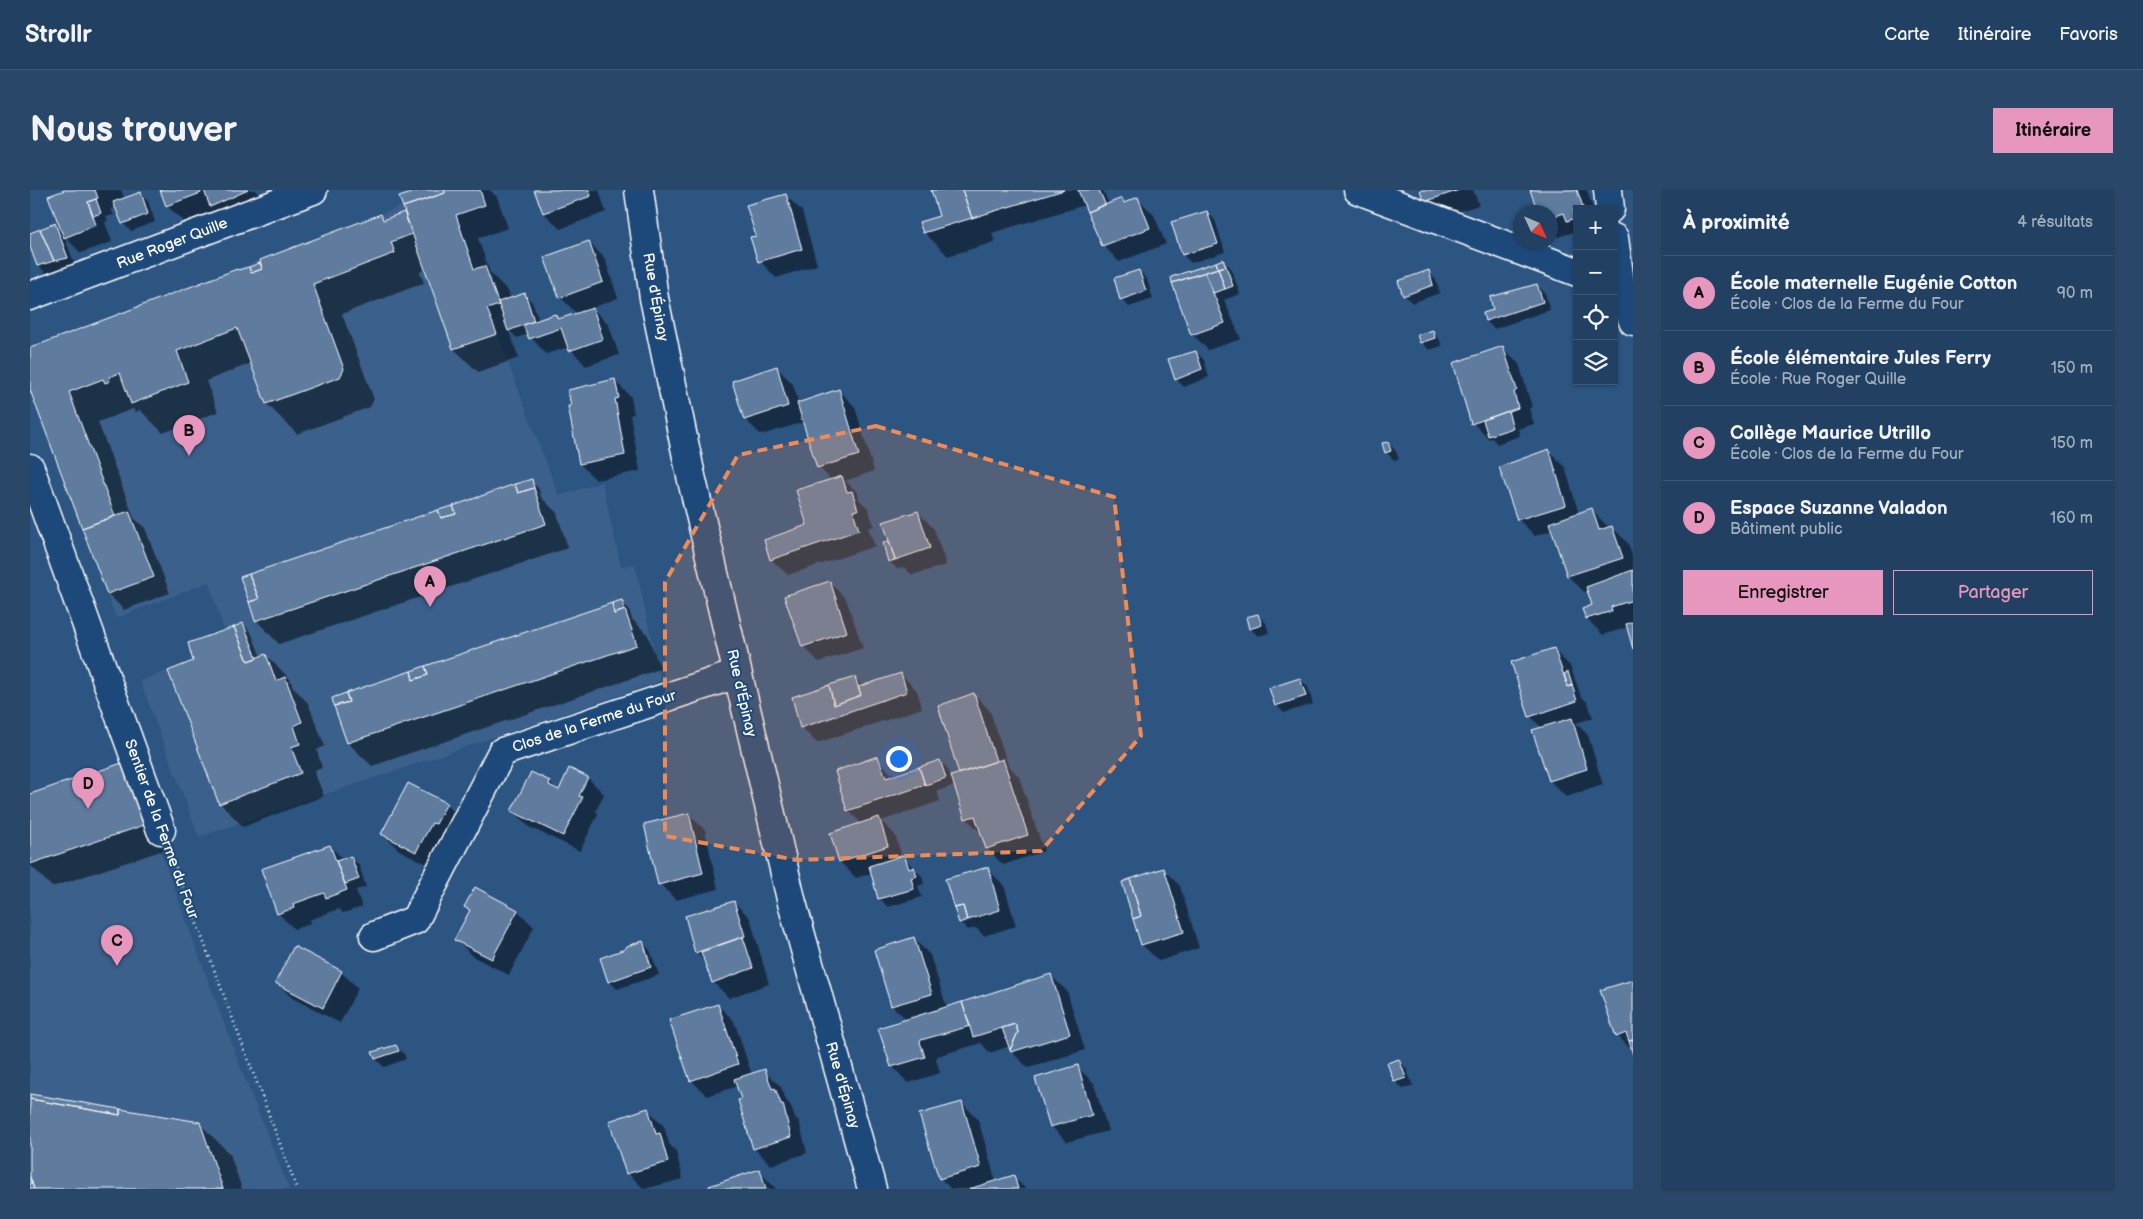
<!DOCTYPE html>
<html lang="fr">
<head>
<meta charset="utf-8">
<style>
  body { margin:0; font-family:"Balsamiq Sans",sans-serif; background:#294768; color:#f1f3f6 }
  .controls { position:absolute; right:15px; top:15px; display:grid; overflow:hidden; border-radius:0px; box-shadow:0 1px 4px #0004 }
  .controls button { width:45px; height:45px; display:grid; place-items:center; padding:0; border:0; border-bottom:1px solid #3e5977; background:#214062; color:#f1f3f6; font:25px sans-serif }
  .compass { position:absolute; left:1483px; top:15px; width:45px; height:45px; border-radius:50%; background:#214062; box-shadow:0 1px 4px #0004; rotate:134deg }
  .you { position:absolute; left:868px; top:568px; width:18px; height:18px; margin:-12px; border:4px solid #fff; border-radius:50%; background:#1a73e8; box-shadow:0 0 0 8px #1a73e833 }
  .badge { display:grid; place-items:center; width:32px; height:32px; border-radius:50%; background:#e797bd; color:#111; font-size:16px; font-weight:700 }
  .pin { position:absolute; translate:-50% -41px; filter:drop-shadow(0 1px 2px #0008) }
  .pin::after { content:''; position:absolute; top:26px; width:18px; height:15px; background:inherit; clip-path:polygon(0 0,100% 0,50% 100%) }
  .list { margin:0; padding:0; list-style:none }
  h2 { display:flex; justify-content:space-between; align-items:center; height:65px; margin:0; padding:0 20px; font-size:21px }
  h2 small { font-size:16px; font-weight:400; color:#a2afbe }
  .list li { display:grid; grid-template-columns:32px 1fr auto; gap:15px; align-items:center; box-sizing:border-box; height:75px; padding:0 20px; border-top:1px solid #3e5977 }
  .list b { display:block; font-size:19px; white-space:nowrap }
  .list p { margin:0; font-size:16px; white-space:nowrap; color:#a2afbe }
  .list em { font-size:16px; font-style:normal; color:#a2afbe }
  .actions { display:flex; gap:10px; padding:15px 20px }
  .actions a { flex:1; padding:11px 0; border:1px solid #e797bd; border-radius:0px; text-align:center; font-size:18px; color:#e797bd }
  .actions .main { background:#e797bd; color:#111 }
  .icon { flex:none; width:28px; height:28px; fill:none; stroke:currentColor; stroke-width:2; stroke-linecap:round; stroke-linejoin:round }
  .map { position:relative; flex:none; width:1603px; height:999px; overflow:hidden; border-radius:0px }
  header { display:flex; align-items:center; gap:30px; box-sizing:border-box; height:70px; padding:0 25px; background:#214062; border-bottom:1px solid #3e5977 }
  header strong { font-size:24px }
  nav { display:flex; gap:28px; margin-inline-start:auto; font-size:18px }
  .intro { display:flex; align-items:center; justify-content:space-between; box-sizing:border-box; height:120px; padding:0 30px }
  h1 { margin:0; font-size:35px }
  .button { padding:12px 22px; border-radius:0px; background:#e797bd; color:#111; font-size:18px; font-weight:700 }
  main { display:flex; gap:30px; padding:0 30px }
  aside { flex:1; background:#214062; border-radius:0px; box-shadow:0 1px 4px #0004 }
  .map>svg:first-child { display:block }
  .built { fill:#3b618b }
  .shadow { fill:#0007; fill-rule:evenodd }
  .building { fill:#5e7c9f; stroke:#fff }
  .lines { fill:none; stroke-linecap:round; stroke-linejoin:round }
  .minor-casing { stroke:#fff; stroke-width:31 }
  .major-casing { stroke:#fff; stroke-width:31 }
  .path { stroke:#fff; stroke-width:3; stroke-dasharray:1 4; stroke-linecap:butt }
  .minor { stroke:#1f4a7a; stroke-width:28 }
  .major { stroke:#1f4a7a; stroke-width:28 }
  .marked { fill:#ef8b55; fill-opacity:0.2; stroke:#ef8b55; stroke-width:4; stroke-dasharray:10 6; stroke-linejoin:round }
  .labels { text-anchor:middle; stroke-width:4; stroke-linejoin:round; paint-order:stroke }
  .street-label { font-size:15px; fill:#fff; stroke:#1f4a7a }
</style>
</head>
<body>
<header>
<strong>Strollr</strong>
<nav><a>Carte</a><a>Itinéraire</a><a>Favoris</a></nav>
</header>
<div class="intro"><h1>Nous trouver</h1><a class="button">Itinéraire</a></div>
<main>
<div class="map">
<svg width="1603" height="999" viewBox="0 0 1603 999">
  <rect width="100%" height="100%" fill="#2c5582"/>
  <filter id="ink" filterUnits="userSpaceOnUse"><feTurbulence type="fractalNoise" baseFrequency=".02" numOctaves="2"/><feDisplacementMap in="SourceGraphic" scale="10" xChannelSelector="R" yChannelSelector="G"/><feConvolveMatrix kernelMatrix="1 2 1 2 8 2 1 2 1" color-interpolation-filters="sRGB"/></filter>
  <g filter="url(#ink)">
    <!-- built -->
    <path class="built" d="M372,16l51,143 44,-15 62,162 43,-14 19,85 14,-3 26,117 -462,156 -59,-156 53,-20 -5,-18 36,-13 -15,-48 -93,36 -86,-228v-42z
      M120,633l91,246 48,120h-259v-325z"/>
    <!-- shadow -->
    <path class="shadow" d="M39,0h52l4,9 15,-6 8,8 7,21 -24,9 -8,-8 -7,-16 -5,2 3,6 -8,2 2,4 -3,1 7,20 -31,11 -17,-17 11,29 -29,8 -8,-8 -8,-23v-8l24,-9 9,9z
      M132,0h94l3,7 -40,17 -4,-4 -31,12 -17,-16z
      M395,0h65l7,7 11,31 -30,10 12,35 18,18 3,8 13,-5 8,8 7,19 16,-5 4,4 18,-6 -17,-17 29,-55 16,17 13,39 -26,10 17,17 10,30 -33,11 -17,-19 -23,7 -18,-20 -11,4 -9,-9 11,29 -41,14 -24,-23 -28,-80 -6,3 4,11 -82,31 32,85 -4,8 -73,27 -30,-30 -15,-41 -46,18 12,31 -55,21 -23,-23 -4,2 -3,-3 -35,13 36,96 11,10 25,65 -46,17 -16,-16 -78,-207v-38l230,-85 3,3 117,-52 5,5 21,-7z
      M506,0h63l7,22 -46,17 -16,-16z
      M903,0h170l6,14 13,-5 4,5 12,-5 16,16 12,29 -47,18 -16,-17 -18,-40 -93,28 3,9 -47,14 -24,-24 16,-16z
      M1391,0h52l6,15 -38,12 -16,-16z
      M1502,0h55l6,19h-16v22l-19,6 -8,-8v-17h-11z
      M755,5l17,16 15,54 -41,13 -16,-17z
      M1177,22l8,8 10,32 -34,11 -8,-8 -10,-32z
      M1193,70l8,8 9,26 -16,6 17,39 -33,11 -16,-16z
      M1109,81l8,8 6,20 -24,8 -8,-8z
      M1398,82l8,8 4,13 -28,10 -8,-8z
      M1507,95l8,8 5,17 -56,19 -8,-8 -1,-7 9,-3z
      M1402,142l8,8 2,6 -13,4 -8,-8z
      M1473,158l16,16 13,43 -3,1 5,16 -16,5 2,7 -23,8 -5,-6 -3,1 -16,-16z
      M1166,162l8,8 5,17 -25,10 -8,-8z
      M747,178l16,16 6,20 40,-14 16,17 19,64 -29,10 13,12 1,7 9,8 6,18 -6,2 7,18 -87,29 -17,-16 38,-33 22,-46 -12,-13 -15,-45 -43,13 -16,-16z
      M585,191l16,16 3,17 -4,1 10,56 -44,9 -16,-16z
      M1358,253l8,8 3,8 -5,1 -8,-8z
      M1519,261l16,16 14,47 13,-4 17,18 3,-1 16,16 5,16v86l-5,-18 -25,8 -16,-16 7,-13 -5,-15 -5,1 -16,-16 -15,-46 -18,6 -17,-17z
      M501,291l8,8 2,8 16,16 11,35 -289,96 -23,-24z
      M888,322l16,17 12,36 -34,10 -8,-8 -7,2 -8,-8 1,-19z
      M800,393l16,16 17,49 -44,14 -16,-16z
      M591,411l8,8 3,10 16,16 12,34 -288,97 -24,-23z
      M1228,425l8,8 3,10 -11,3 -8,-8z
      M213,434l8,8 10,25 5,-2 24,24 3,8 15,16 17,43 -8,4 5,18 -8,3 10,25 -81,31 -23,-24 -25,-141z
      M1524,460l16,16 11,30 7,7 5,15 -17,5 12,12 15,50 -37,12 -16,-16 -8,-53 -12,-12z
      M871,484l16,17 5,17 -105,35 -16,-16 54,-49 8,9zM813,522l2,2 -39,13 -1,-2z
      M1270,489l8,8 5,17 -29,9 -8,-8z
      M944,504l16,17 18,54 11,12 25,74 -41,14 -16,-17 -5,-14 -15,-15 -11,-34 -19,6 3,10 -59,20 14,14 7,22 20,19 2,8 -6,2 4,11 -34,10 -8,-8 -8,-26 -16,5 -16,-16 -8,-28 30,-10 -14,-14 29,-52 18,19 45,-16 8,8 3,9 10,-3z
      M540,579l18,9 16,16 -8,17 2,3 -18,37 -51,-24 -16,-16 36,-29 11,10z
      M121,597l22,60 -121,40 -22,-22v-70z
      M416,614l16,16 -29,47 -34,-17 -16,-16z
      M658,624l17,16 13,59 -42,11 -16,-16z
      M300,656l14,14 7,-3 8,8 7,22 -10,3 6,17 -19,6 -4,-4 -30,11 1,4 -16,5 -16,-16z
      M957,679l17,16 12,41 -32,10 -8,-8 -8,2 -8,-8zM942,727l1,3 -10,3v-3z
      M1134,680l16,16 19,62 -40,13 -17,-16 -18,-62z
      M704,712l16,16 19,66 -40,14 -16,-16 -8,-21 -9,-9z
      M436,717l52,4 16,16 -25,48 -37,-19 -16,-17 14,-27z
      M884,749l16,16 17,53 103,-33 17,16 18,59 -57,18 -16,-16 -2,-6 -20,7 -9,-10 -43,13 -2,3 4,14 -32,10 -16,-17 15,-46 -15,-14z
      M612,752l8,8 9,25 -42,14 -8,-8z
      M311,782l17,16 -18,35 -48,-25 -16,-16z
      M1603,791v71l-15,-16z
      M688,815l16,16 18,54 13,-4 16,16 5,13 5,6 4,12 4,3 8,32 -36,12 -17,-17 -16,-62 -31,10 -16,-16z
      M366,856l8,8 2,5 -22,8 -8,-8z
      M1368,870l8,8 7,18 -10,3 -8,-8z
      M1047,877l17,16 14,48 -41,11 -16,-16z
      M0,906l170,28 30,30 12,35h-212z
      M932,913l16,16 18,63 17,-5 13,12h-75l-11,-11z
      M618,920l16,16 5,18 7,7 7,28 -39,10 -16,-16z
      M729,981l17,18h-64z"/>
    <!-- building -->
    <path class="building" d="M35,0h30l3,8 -10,4 8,23 -32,13 -16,-42z
      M130,0h40l1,3 -35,13z
      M174,0h44l-38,17z
      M391,0h23l1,3 -42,14 -4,-10z
      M414,0h36l5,15 -29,10 18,54 11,-3 14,39 -12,4 10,25 -44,15 -50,-142 42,-14z
      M504,0h55l2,6 -48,17z
      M901,0h31l10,28 -49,15 -4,-11 20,-6z
      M932,0h102l-92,28z
      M1048,0h21l6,14 -18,8z
      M1390,0h39l-35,12z
      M1500,0h47l6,17 -10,3 3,8 -9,3 -3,-8 -14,5v-6h-12z
      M111,2l7,22 -26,10 -9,-22z
      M756,4l16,55 -44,13 -8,-25 6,-1 -10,-31z
      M1108,7l12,31 -48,18 -15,-34 35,-14 2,5z
      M66,9l5,14 -8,3 -5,-14z
      M1177,21l11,33 -36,11 -11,-33z
      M374,22l8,22 -21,8 4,11 -82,31 31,85 -4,8 -74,27 -29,-76 -60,23 11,31 -57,22 -11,-31 -11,4 1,4 -5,2 -2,-4 -34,13 46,124 -33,12 -52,-138v-42l207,-79 1,1 11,-3 2,6 11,-4 -2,-9 121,-46 2,6z
      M25,33l13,35 -14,3 -14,-32z
      M10,39l14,32 -17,5 -7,-19v-14z
      M559,51l14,41 -44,16 -15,-41z
      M1193,69l3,7 -8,2 -2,-6z
      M1186,72l2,6 -46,15 -1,-6z
      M230,73l2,6 -11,4 -2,-6z
      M1196,76l7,20 -8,3 -7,-21z
      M1188,78l7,21 -12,4 -8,-21z
      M1109,80l7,21 -26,9 -6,-22z
      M1399,80l4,15 -30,11 -5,-15z
      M1175,82l20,51 -34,12 -19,-52z
      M1507,94l6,18 -58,19 -2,-8 10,-3 -3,-13z
      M495,103l9,28 -26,10 -10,-29z
      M563,118l10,31 -34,12 -8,-23 -32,11 -6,-14 32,-11 3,5z
      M1403,140l2,8 -15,5 -3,-8z
      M1473,156l14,44 -3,2 4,16 -47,16 -18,-61z
      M1166,161l6,18 -27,11 -7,-21z
      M747,176l11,40 -44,14 -12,-39z
      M585,189l4,19 -4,1 10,56 -46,9 -11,-58h3l-3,-16z
      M809,199l20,66 -42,13 -20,-65z
      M1478,221l5,17 -25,8 -5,-16z
      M1358,252l3,9 -6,2 -3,-10z
      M1519,259l17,56 -49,15 -18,-53z
      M812,286l5,16 5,-1 6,19 -5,1 6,19 -89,30 -6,-20 43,-15 -11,-35z
      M502,289l2,9 -16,5 -3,-9z
      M485,294l3,9 16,-5 12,36 -291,97 -6,-19 10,-3 -10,-25 189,-64 3,8 15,-4 -3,-8z
      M423,316l3,8 -15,4 -3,-8z
      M1562,318l7,22 13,-4 11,32 -56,18 -18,-53z
      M99,321l25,66 -47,17 -25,-66z
      M888,321l12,37 -35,12 -12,-38z
      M859,351l6,19 -7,2 -5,-19z
      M1603,380v30l-22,7 1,4 -26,8 -4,-10 10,-4 -6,-18z
      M219,384l10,25 -10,3 -9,-25z
      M800,391l17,51 -45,15 -18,-51z
      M592,410l3,10 -11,4 -2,-11z
      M582,413l2,11 11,-4 12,35 -290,98 -13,-37 15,-4 -3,-9 65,-22 2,9 15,-5 -3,-9z
      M1228,424l4,11 -13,4 -3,-12z
      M1603,432v27l-7,-25z
      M213,433l14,35 -9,3 -14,-34z
      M204,437l14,34 18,-7 10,27 9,-4 17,45 -8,4 6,18 -9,3 10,26 -82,31 -51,-133 25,-10 -5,-18z
      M1524,458l14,39 4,-2 5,16 -48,16 -18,-55z
      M395,476l3,9 -15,5 -2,-9z
      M1538,482l4,13 -4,2 -4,-13z
      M871,483l6,19 -107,36 -8,-31 37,-12 5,20 27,-10 -3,-8z
      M825,487l6,18 -27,10 -5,-20z
      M1270,488l6,18 -31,10 -6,-18z
      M316,503l3,9 -15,4 -2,-8z
      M944,503l22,68 -37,13 -21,-68z
      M1542,528l15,51 -38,12 -17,-51z
      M848,566l8,22 33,-11 6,18 -78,26 -12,-40z
      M973,569l25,76 -42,14 -11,-33 -10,3 -14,-43z
      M910,570l6,18 -21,7 -6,-18z
      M98,571l22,62 -120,41v-70z
      M539,578l19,9 -9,19 4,1 -20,39 -52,-25 20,-39 19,9 -1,4 10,5z
      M378,593l39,20 -11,21 -4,-1 -16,29 -35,-18z
      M659,623l14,60 -45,12 -14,-61z
      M849,627l9,29 -49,16 -9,-29z
      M300,655l17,45 -21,8 -2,-5 -31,11 1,4 -17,6 -16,-45z
      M874,665l5,14 5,-2 3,9 -6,2 3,11 -36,10 -9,-33z
      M321,666l8,23 -14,5 -9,-23z
      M958,677l12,43 -33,10 -4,-14 -9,2 -9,-29z
      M1134,678l20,64 -43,13 -8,-26 8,-3 -11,-37z
      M1100,689l11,37 -8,3 -11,-37z
      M445,697l43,23 -26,49 -38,-19 16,-30 -6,-3z
      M704,711l11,35 -50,17 -10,-37z
      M933,716l4,14 -8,3 -5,-15z
      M713,747l10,31 -41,15 -11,-31z
      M884,747l18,57 -41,12 -17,-56z
      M613,751l8,26 -43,15 -8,-24 25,-9 2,-3z
      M264,756l48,25 -19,37 -48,-25z
      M1021,784l19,60 -59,18 -1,-2 8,-18 -3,-8 -42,13 -11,-35z
      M1603,790v60l-4,1 -3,-8 -10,4 -16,-47z
      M932,812l8,24 -49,14 -1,2 5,15 -34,10 -13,-39z
      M688,814l20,60 -48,17 -21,-61z
      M985,834l3,8 -8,18 -8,-22z
      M1603,850v15l-4,-14z
      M366,855l3,6 -24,8 -3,-7z
      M1369,869l7,19 -12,4 -7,-19z
      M1048,875l14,50 -42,12 -15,-49z
      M735,879l7,20 3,-1 6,16h2l8,33 -38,12 -15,-49 3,-1 -7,-20z
      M0,904l90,15v6l-90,-16z
      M0,909l90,16v-6l80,13 23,67h-189l-4,-12z
      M932,912l19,65 -42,12 -20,-65z
      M618,918l8,26 4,-1 8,29 -42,12 -17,-53z
      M730,979l6,20h-56l-1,-3z
      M984,985l4,14h-49z
      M0,987l4,12h-4z"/>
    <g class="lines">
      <defs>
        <path id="minor" d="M1328,0l219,82
          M1578,0l2,19
          M1584,48l7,51 12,32
          M0,106l283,-106
          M0,278l131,362
          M344,746l41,-16 87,-168 235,-78"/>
        <path id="major" d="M609,0l15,108 37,178 101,427 80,286"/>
      </defs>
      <!-- minor casing -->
      <use href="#minor" class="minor-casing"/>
      <!-- major casing -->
      <use href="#major" class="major-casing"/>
      <!-- path -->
      <path class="path" d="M142,668l125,331"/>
      <!-- minor -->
      <use href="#minor" class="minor"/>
      <!-- major -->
      <use href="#major" class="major"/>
    </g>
  </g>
  <!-- marked area -->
  <path class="marked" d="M846,236l238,71 27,239 -100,115 -244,9 -132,-24v-254l73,-127z"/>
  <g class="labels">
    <!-- street labels -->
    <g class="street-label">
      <text transform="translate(142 53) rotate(-21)" y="5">Rue Roger Quille</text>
      <text transform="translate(626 107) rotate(80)" y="5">Rue d'Épinay</text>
      <text transform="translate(712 503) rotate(77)" y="5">Rue d'Épinay</text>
      <text transform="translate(564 531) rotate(-18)" y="5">Clos de la Ferme du Four</text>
      <text transform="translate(132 639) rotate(70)" y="5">Sentier de la Ferme du Four</text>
      <text transform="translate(813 895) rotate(74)" y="5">Rue d'Épinay</text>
    </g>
  </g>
</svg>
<div class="controls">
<button>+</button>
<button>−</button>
<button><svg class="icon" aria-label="locate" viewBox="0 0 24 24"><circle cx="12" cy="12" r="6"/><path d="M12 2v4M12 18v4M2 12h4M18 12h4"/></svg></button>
<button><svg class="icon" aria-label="layers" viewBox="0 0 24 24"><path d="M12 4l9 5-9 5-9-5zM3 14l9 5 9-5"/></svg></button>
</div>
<svg class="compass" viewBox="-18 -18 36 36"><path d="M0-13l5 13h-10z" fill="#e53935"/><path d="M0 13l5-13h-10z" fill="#a2afbe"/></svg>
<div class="you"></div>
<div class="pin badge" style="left:400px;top:417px">A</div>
<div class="pin badge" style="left:159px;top:266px">B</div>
<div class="pin badge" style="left:87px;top:776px">C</div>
<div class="pin badge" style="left:58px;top:619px">D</div>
</div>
<aside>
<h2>À proximité<small>4 résultats</small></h2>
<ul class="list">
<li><span class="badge">A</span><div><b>École maternelle Eugénie Cotton</b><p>École · Clos de la Ferme du Four</p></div><em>90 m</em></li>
<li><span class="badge">B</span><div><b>École élémentaire Jules Ferry</b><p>École · Rue Roger Quille</p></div><em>150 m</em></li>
<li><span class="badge">C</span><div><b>Collège Maurice Utrillo</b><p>École · Clos de la Ferme du Four</p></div><em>150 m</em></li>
<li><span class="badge">D</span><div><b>Espace Suzanne Valadon</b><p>Bâtiment public</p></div><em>160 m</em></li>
</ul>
<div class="actions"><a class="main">Enregistrer</a><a>Partager</a></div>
</aside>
</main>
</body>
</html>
